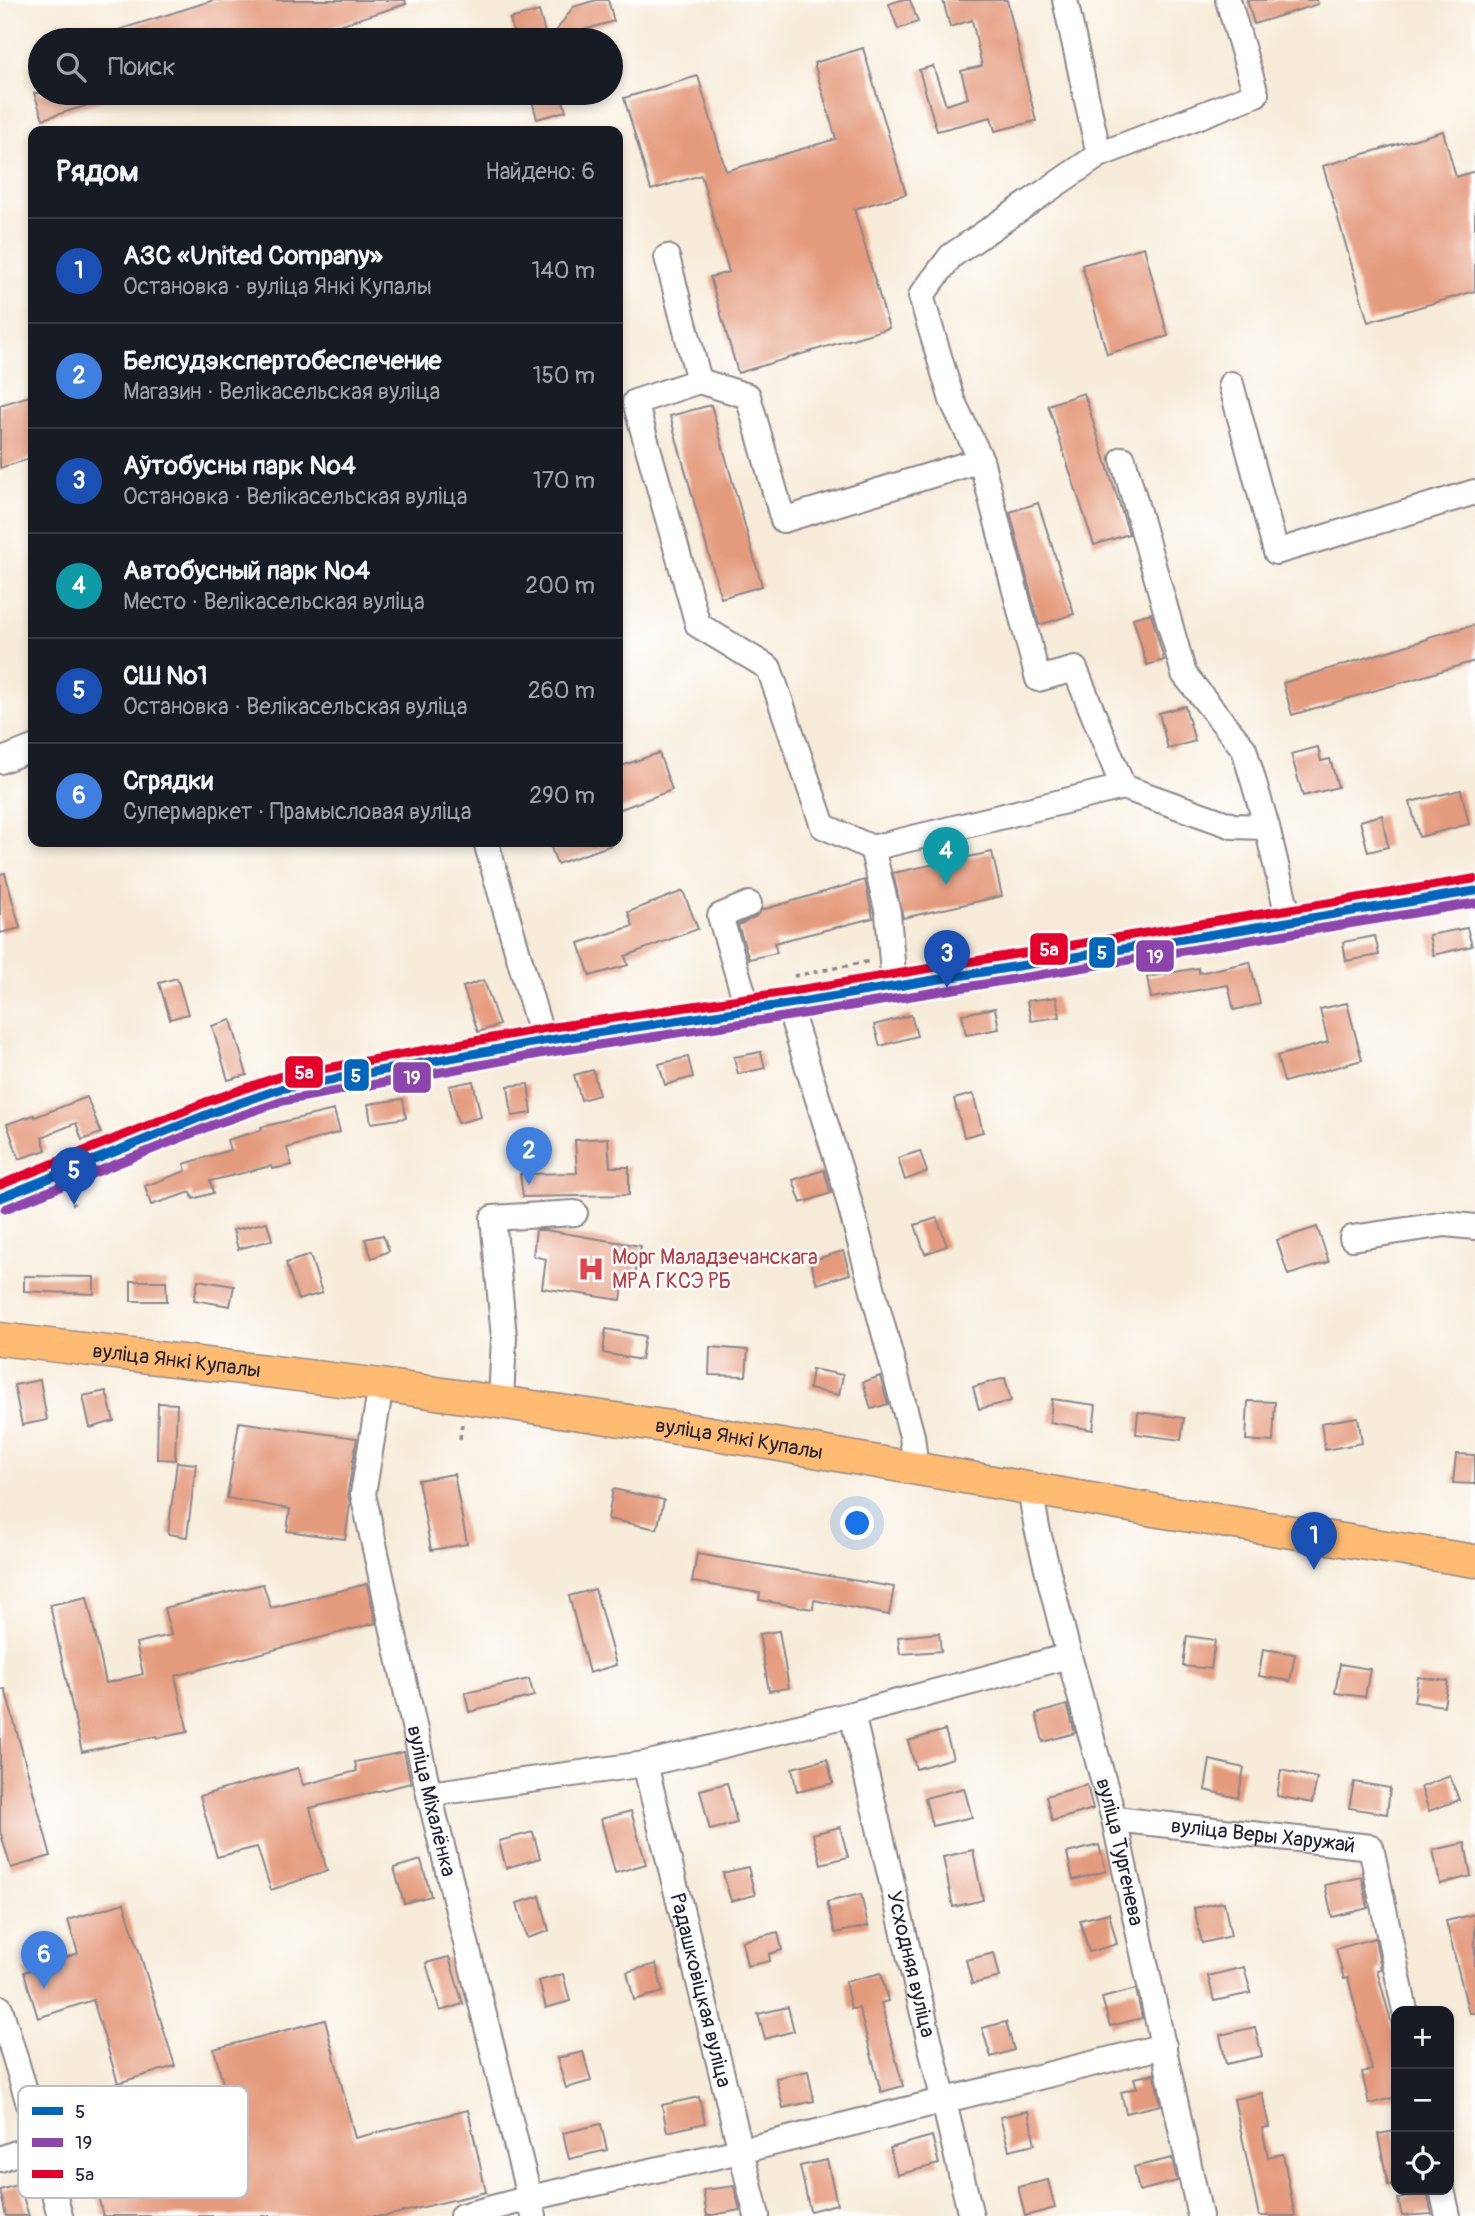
<!DOCTYPE html>
<html lang="ru">
<head>
<meta charset="utf-8">
<style>
  body { margin:0; font-family:Pangolin,sans-serif; background:#242831; color:#f1f3f6 }
  .controls { position:absolute; right:21px; bottom:21px; display:grid; overflow:hidden; border-radius:14px; box-shadow:0 4px 10px #0003 }
  .controls button { width:63px; height:63px; display:grid; place-items:center; padding:0; border:0; border-bottom:2px solid #363941; background:#171b24; color:#f1f3f6; font:35px sans-serif }
  .you { position:absolute; left:858px; top:1524px; width:24px; height:24px; margin:-18px; border:5px solid #fff; border-radius:50%; background:#1a73e8; box-shadow:0 0 0 10px #1a73e833 }
  .badge { display:grid; place-items:center; width:46px; height:46px; border-radius:50%; background:#d690ce; color:#fff; font-size:23px; font-weight:700 }
  .pin { position:absolute; translate:-50% -58px; filter:drop-shadow(0 2px 4px #0008) }
  .pin::after { content:''; position:absolute; top:37px; width:24px; height:21px; background:inherit; clip-path:polygon(0 0,100% 0,50% 100%) }
  .list { margin:0; padding:0; list-style:none }
  h2 { display:flex; justify-content:space-between; align-items:center; height:91px; margin:0; padding:0 28px; font-size:30px }
  h2 small { font-size:23px; font-weight:400; color:#9ea1a6 }
  .list li { display:grid; grid-template-columns:46px 1fr auto; gap:21px; align-items:center; box-sizing:border-box; height:105px; padding:0 28px; border-top:2px solid #363941 }
  .list b { display:block; font-size:26px; white-space:nowrap }
  .list p { margin:0; font-size:23px; white-space:nowrap; color:#9ea1a6 }
  .list em { font-size:23px; font-style:normal; color:#9ea1a6 }
  .icon { flex:none; width:38px; height:38px; fill:none; stroke:currentColor; stroke-width:2; stroke-linecap:round; stroke-linejoin:round }
  .map { position:relative; flex:none; width:1475px; height:2216px; overflow:hidden }
  .search { position:absolute; background:#171b24; box-shadow:0 4px 10px #0003; left:28px; top:28px; width:595px; height:77px; display:flex; align-items:center; gap:18px; box-sizing:border-box; padding:0 24px; border-radius:38px; color:#9ea1a6; font-size:26px }
  .panel { position:absolute; background:#171b24; box-shadow:0 4px 10px #0003; left:28px; top:126px; width:595px; height:721px; border-radius:14px }
  .map>svg:first-child { display:block }
  .building { fill:#e49a7b }
  .lines { fill:none; stroke-linecap:round; stroke-linejoin:round }
  .minor-casing { stroke:#8c868a; stroke-width:28 }
  .major-casing { stroke:#8c868a; stroke-width:35 }
  .path { stroke:#8c868a; stroke-width:3.5; stroke-dasharray:5 5; stroke-linecap:butt }
  .minor { stroke:#fff; stroke-width:24 }
  .major { stroke:#ffbb71; stroke-width:32 }
  .bus-1-casing { stroke:#fff; stroke-width:14 }
  .bus-2-casing { stroke:#fff; stroke-width:14 }
  .bus-3-casing { stroke:#fff; stroke-width:14 }
  .bus-1 { stroke:#0065bd; stroke-width:9 }
  .bus-2 { stroke:#8e44ad; stroke-width:9 }
  .bus-3 { stroke:#e4002b; stroke-width:9 }
  .labels { text-anchor:middle; stroke-width:5; stroke-linejoin:round; paint-order:stroke }
  .health-label { font-size:21px; fill:#be3a42; stroke:#fff; text-anchor:start }
  .street-label { font-size:21px; fill:#22223b; stroke:#fff }
  .key { fill:#fff; stroke:#bdbdc4; stroke-width:2 }
  .key-label { font-size:19px; fill:#22223b }
  .line-badge { stroke:#fff; stroke-width:2.5 }
  .badge-label { font-size:19px; text-anchor:middle; font-weight:bold; fill:#fff }
</style>
</head>
<body>
<div class="map">
<svg width="1475" height="2216" viewBox="0 0 1475 2216">
  <rect width="100%" height="100%" fill="#fff"/>
  <filter id="ink" filterUnits="userSpaceOnUse"><feTurbulence type="fractalNoise" baseFrequency=".0143" numOctaves="2"/><feDisplacementMap in="SourceGraphic" scale="14" xChannelSelector="R" yChannelSelector="G"/><feConvolveMatrix kernelMatrix="1 2 1 2 8 2 1 2 1" color-interpolation-filters="sRGB"/></filter>
  <filter id="wash" filterUnits="userSpaceOnUse"><feTurbulence type="fractalNoise" baseFrequency=".00686" numOctaves="4" result="noise"/><feDisplacementMap in="SourceGraphic" scale="28" xChannelSelector="R" yChannelSelector="G"/><feGaussianBlur stdDeviation="1.57" result="paint"/><feColorMatrix in="noise" values="0 0 0 0 0 0 0 0 0 0 0 0 0 0 0 0 0 1.4 0 .05"/><feComposite in="paint" operator="in"/></filter>
  <g filter="url(#wash)">
    <rect width="100%" height="100%" fill="#f6ebd8"/>
    <g id="blocks">
      <!-- building -->
      <path class="building" d="M214,0h191l1,4 -115,36h-192v-4z
        M596,0h12l6,21 -64,19 23,-33z
        M901,0h9l8,22 -20,7 -9,-25z
        M943,0h64l29,121 -41,10 -4,-14 -54,14 -18,-61 14,-4 13,39 22,-7 -7,-27 21,-5 -10,-46 -22,7z
        M1247,0h70l1,4 -64,20z
        M539,11l8,29h-32l-5,-21z
        M863,48l43,146 -52,15 35,119 -151,45 -28,-96 19,-5 -28,-97 -50,15 -27,-92 74,-22 28,95 110,-32 -22,-76z
        M34,93h79l1,4 -71,22z
        M530,93h31l5,18 -29,8z
        M1443,131l13,46 19,-6v120l-107,31 -45,-156z
        M1144,247l24,89 -61,18 -25,-89z
        M1084,393l45,141 -35,11 -46,-140z
        M33,395v63l-33,10v-63z
        M711,405l51,181 -41,12 -51,-182z
        M1038,503l36,111 -35,11 -29,-113z
        M1151,613l13,47 -17,5 -14,-47z
        M1475,625v36l-183,54 -9,-32 145,-44v-2z
        M1185,706l10,35 -27,8 -9,-36z
        M1318,747l3,14 9,-2 8,28 -35,9 -12,-42z
        M659,753l13,37 -54,20v-43z
        M1461,790l8,34 -50,13 -9,-35z
        M1382,815l6,32 -20,5 -8,-31z
        M549,842h62l1,3 -55,19z
        M992,852l10,44 -99,22 -10,-45z
        M5,873l15,55 -20,5v-59z
        M865,880l8,38 -99,25 3,10 -28,6 -11,-34 17,-8 7,-7z
        M683,891l15,38 -73,27 3,9 -38,11 -11,-33 54,-17 -5,-14z
        M1467,928l5,18 -39,9 -4,-20z
        M1375,936l4,19 -33,6 -3,-19z
        M1250,962l10,42 -26,6 -6,-25 -77,13 -4,-21 51,-9 1,5z
        M177,978l11,36 -18,5 -11,-36z
        M484,980l15,45 -21,7 -15,-45z
        M1056,997l4,20 -29,4 -4,-20z
        M1347,1003l15,57 -78,22 -7,-26 51,-14 -8,-33z
        M995,1008l4,21 -33,6 -4,-21z
        M911,1015l6,21 -37,10 -6,-21z
        M231,1020l16,55 -19,5 -16,-54z
        M761,1052l4,16 -27,6 -4,-17z
        M688,1057l5,20 -28,8 -6,-21z
        M593,1070l6,25 -18,5 -7,-25z
        M473,1081l8,36 -23,6 -9,-37z
        M528,1084l4,29 -20,3 -4,-30z
        M973,1094l10,38 -19,5 -10,-38z
        M87,1097l14,36 -19,7 -6,-17 -34,14 4,13 -27,9 -12,-35 27,-9 1,2z
        M403,1099l3,19 -35,5 -3,-19z
        M334,1110l6,22 -53,16 5,17 -20,4 -1,-3 -61,15 3,12 -20,6 -2,-7 -40,13 -6,-19 41,-15 -2,-7 46,-14 -3,-10 35,-10 -1,-3z
        M608,1138l2,29h19v28l-106,2 -3,-23 57,-1 -2,-33z
        M920,1151l7,21 -22,8 -7,-22z
        M824,1170l7,23 -30,10 -8,-23z
        M937,1218l10,28 -22,8 -10,-29z
        M267,1222l5,18 -34,9 -5,-19z
        M1317,1227l12,35 -41,13 -11,-35z
        M536,1230h9l96,16 -7,34 -10,-1 -3,21 -79,-12 4,-29 -13,-3z
        M383,1235l6,16 -17,7 -7,-19z
        M843,1251l7,23 -33,10 -7,-23z
        M310,1255l12,38 -24,7 -12,-37z
        M24,1276l70,1v17l-70,-3z
        M198,1280l36,6 -4,20 -36,-6z
        M131,1281h35l1,20h-36z
        M606,1329l39,7 -4,24 -38,-7z
        M710,1347l38,3 -2,26 -37,-1z
        M812,1369l31,6 -4,20 -30,-6z
        M880,1376l8,28 -17,5 -8,-27z
        M1005,1378l6,23 -32,8 -6,-22z
        M40,1380l7,40 -25,5 -8,-40z
        M106,1391l8,30 -24,7 -7,-32z
        M1052,1399l44,6 -3,25 -43,-8z
        M1248,1401l27,1 -2,40 -27,-2z
        M158,1403l19,1 -2,56 -18,-1z
        M1138,1412l46,6 -3,22 -45,-6z
        M1358,1417l4,26 -37,7 -4,-27z
        M239,1422l118,16 -9,54 2,13 -5,34 -58,-8 3,-22 -63,-11z
        M1456,1454l19,1v29l-22,-1z
        M177,1462l19,2 -9,73 -19,-3z
        M454,1474l13,70 -36,6 -13,-70z
        M613,1489l51,11 -7,29 -49,-10z
        M697,1554l197,33 -5,28 -75,-15 -1,9 -54,-9 1,-7 -68,-11z
        M263,1584l8,24 96,-24 9,39 -201,53 13,56 -31,6v-2l-75,16 -32,-147 37,-8 19,86 37,-9 -7,-31 35,-8 -7,-27z
        M595,1589l21,76 -27,8 -20,-77z
        M779,1631l10,57 -20,3 -10,-57z
        M939,1633l2,18 -41,3 -2,-17z
        M1187,1636l28,4 -4,29 -28,-3z
        M1263,1649l32,5 -5,27 -31,-5z
        M1340,1664l30,5 -5,28 -30,-4z
        M1418,1677l30,4 -4,25 -30,-4z
        M529,1679l5,17 -65,16 -4,-19z
        M5,1689l46,167 -40,12 -11,-37v-141z
        M1067,1705l8,28 -32,9 -7,-28z
        M945,1730l8,28 -37,11 -8,-28z
        M404,1752l7,31 -101,25 17,63 -56,19 -14,-43 -40,10 -17,-61 98,-28 5,17 54,-14 -2,-9z
        M827,1759l6,24 -36,9 -5,-24z
        M1210,1760l34,8 -6,30 -33,-8z
        M1281,1770l36,8 -5,25 -35,-7z
        M1450,1776l9,24 -30,11 -8,-24z
        M1354,1782l36,6 -3,26 -38,-6z
        M727,1783l10,40 -27,7 -10,-40z
        M1087,1785l6,24 -41,12 -6,-25z
        M964,1788l8,29 -40,9 -7,-28z
        M631,1811l15,53 -31,9 -14,-54z
        M840,1827l8,30 -27,7 -8,-30z
        M533,1832l7,26 -34,10 -7,-27z
        M1465,1843l6,33 -31,8 -7,-34z
        M1099,1845l7,26 -33,9 -6,-27z
        M973,1850l10,50 -30,7 -10,-50z
        M421,1860l10,36 -27,7 -10,-35z
        M748,1867l7,28 -24,6 -8,-28z
        M1362,1877l6,31 -36,9 -7,-32z
        M861,1894l7,32 -33,7 -8,-31z
        M540,1896l9,35 -22,7 -10,-35z
        M1224,1902l7,34 -29,7 -8,-35z
        M124,1903l51,163 -57,17 -25,-83 -55,18 -14,-46 54,-19 -10,-33z
        M1109,1913l8,31 -28,8 -9,-32z
        M1475,1914v99h-6l-23,-92z
        M778,1932l4,18 -13,4 1,7 -23,5 -5,-25z
        M1375,1938l6,31 -4,1 19,70v57l-27,7 -7,-32 10,-2 -24,-92 -4,1 -8,-30z
        M994,1953l6,24 -28,7 -6,-24z
        M449,1957l14,47 -23,7 -14,-48z
        M656,1964l7,28 -29,8 -7,-28z
        M1244,1967l7,26 -37,8 -6,-25z
        M881,1973l7,28 -7,2 22,83 -22,6 -22,-84 -8,1 -6,-27z
        M563,1974l7,27 -24,7 -7,-27z
        M1136,1989l6,29 -32,8 -8,-28z
        M788,2007l6,24 -29,8 -7,-25z
        M325,2020l30,118 113,-28 18,82 -100,24h-283l-8,-31 146,-33 -27,-103z
        M1006,2022l8,28 -23,7 -9,-29z
        M1255,2027l7,29 -36,8 -6,-29z
        M583,2052l8,29 -25,7 -9,-30z
        M808,2071l6,30 -31,7 -7,-30z
        M1154,2074l7,31 -35,8 -5,-21 16,-4 -3,-10z
        M1262,2093l7,34 -7,1 6,29 15,-3 12,62h-36l-25,-117z
        M699,2097l6,26 -38,9 -5,-27z
        M1028,2111l7,33 -26,6 -9,-33z
        M601,2124l6,26 -38,9 -6,-26z
        M1396,2131v53l-8,1 -10,-51z
        M932,2136l7,28 -42,11 -7,-27z
        M1172,2158l5,23 -38,10 -5,-24z
        M827,2160l10,44 -27,7 -10,-45z
        M1048,2180l7,28 -30,8 -7,-29z
        M19,2184l10,32h-23l-6,-26z
        M734,2186l6,24 -33,6 -4,-26z
        M1427,2193l5,21 -30,2 -4,-17z"/>
    </g>
  </g>
  <g filter="url(#ink)">
    <use href="#blocks" fill-opacity="0" stroke="#8c868a" stroke-width="2"/>
    <g class="lines">
      <defs>
        <g id="minor">
          <path d="M1065,0l34,155"/>
          <path d="M667,257l32,124 49,15 35,124 198,-60 -29,-60 -31,-104 30,-40 148,-101 157,-61 -28,-94"/>
          <path d="M699,381l-64,21 63,223 71,43 54,158 49,22"/>
          <path d="M1231,384l45,168 199,-60"/>
          <path d="M1123,459l61,215 60,75 23,78"/>
          <path d="M981,460l57,219 37,-10 48,118"/>
          <path d="M0,761l33,-13"/>
          <path d="M486,842l57,199"/>
          <path d="M894,986l-6,-73 -16,-65 251,-61 110,39 34,1 22,93"/>
          <path d="M788,1004l55,175 69,257 4,34"/>
          <path d="M748,1009l-28,-93 29,-12"/>
          <path d="M0,1198l211,-85 69,-24 263,-48 245,-37 501,-84 186,-29"/>
          <path d="M1352,1238l94,-14 29,3"/>
          <path id="s1" d="M381,1385l-18,109 66,300 105,422"/>
          <path d="M501,1402l3,-65 -11,-119 82,-5"/>
          <path id="s2" d="M1030,1489l7,39 32,128 45,163 86,397"/>
          <path id="s3" d="M852,1714l119,502"/>
          <path id="s4" d="M645,1764l112,452"/>
          <path d="M429,1794l216,-30 207,-50 217,-58"/>
          <path id="s5" d="M1114,1819l257,28 34,164"/>
          <path d="M0,2008l41,136 19,72"/>
          <path d="M0,2159l41,-15"/>
          <path d="M1442,2190l6,26"/>
          <path d="M462,2216l68,-18 210,-47 424,-105"/>
        </g>
        <g id="major">
          <path id="s6" d="M0,1339l381,46 324,47 454,79 316,50"/>
        </g>
      </defs>
      <!-- minor casing -->
      <use href="#minor" class="minor-casing"/>
      <!-- major casing -->
      <use href="#major" class="major-casing"/>
      <!-- path -->
      <path class="path" d="M794,976l77,-15
        M70,1193l4,12
        M460,1439l2,-15"/>
      <!-- minor -->
      <use href="#minor" class="minor"/>
      <!-- major -->
      <use href="#major" class="major"/>
      <defs>
        <path id="bus-1" d="M0,1198l211,-85 69,-24 263,-48 245,-37 687,-113"/>
        <path id="bus-2" d="M5,1209l210,-85 68,-23 262,-48 245,-37 685,-113"/>
        <path id="bus-3" d="M0,1185l206,-83 72,-25 263,-48 245,-37 687,-113"/>
      </defs>
      <!-- bus-1 casing -->
      <use href="#bus-1" class="bus-1-casing"/>
      <!-- bus-2 casing -->
      <use href="#bus-2" class="bus-2-casing"/>
      <!-- bus-3 casing -->
      <use href="#bus-3" class="bus-3-casing"/>
      <!-- bus-1 -->
      <use href="#bus-1" class="bus-1"/>
      <!-- bus-2 -->
      <use href="#bus-2" class="bus-2"/>
      <!-- bus-3 -->
      <use href="#bus-3" class="bus-3"/>
    </g>
  </g>
  <!-- icons -->
  <defs>
    <symbol id="hospital-bare" viewBox="-9 -9 18 18"><path d="M-5-5h3v3.5h4V-5h3V5h-3V1.5h-4V5h-3Z" fill="#e0444e" stroke="#fff" stroke-width="2.5" paint-order="stroke"/></symbol>
  </defs>
  <g fill-rule="evenodd">
    <use href="#hospital-bare" x="572" y="1250" width="38" height="38"/>
  </g>
  <g class="labels">
    <!-- health labels -->
    <g class="health-label">
      <text x="612" y="1264">Морг Маладзечанскага<tspan x="612" dy="24">МРА ГКСЭ РБ</tspan></text>
    </g>
    <!-- street labels -->
    <g class="street-label">
      <text dy="7" stroke="none"><textPath href="#s6" startOffset="178">вуліца Янкі Купалы</textPath></text>
      <text dy="7" stroke="none"><textPath href="#s6" startOffset="746">вуліца Янкі Купалы</textPath></text>
      <text dy="7" stroke="none"><textPath href="#s1" startOffset="425">вуліца Міхалёнка</textPath></text>
      <text dy="7" stroke="none"><textPath href="#s5" startOffset="150">вуліца Веры Харужай</textPath></text>
      <text dy="7" stroke="none"><textPath href="#s2" startOffset="374">вуліца Тургенева</textPath></text>
      <text dy="7" stroke="none"><textPath href="#s3" startOffset="257">Усходняя вуліца</textPath></text>
      <text dy="7" stroke="none"><textPath href="#s4" startOffset="233">Радашковіцкая вуліца</textPath></text>
    </g>
  </g>
  <!-- legend -->
  <rect x="18" y="2086" width="230" height="112" rx="10" class="key"/>
  <rect x="32" y="2107" width="31" height="8" fill="#0065bd"/>
  <rect x="32" y="2138" width="31" height="9" fill="#8e44ad"/>
  <rect x="32" y="2170" width="31" height="8" fill="#e4002b"/>
  <g class="key-label">
    <text x="75" y="2118">5</text>
    <text x="75" y="2149">19</text>
    <text x="75" y="2181">5а</text>
  </g>
  <g class="line-badge">
    <rect x="1029" y="932" width="40" height="34" rx="7" fill="#e4002b"/>
    <rect x="1088" y="936" width="28" height="33" rx="7" fill="#0065bd"/>
    <rect x="1135" y="939" width="40" height="34" rx="7" fill="#8e44ad"/>
    <rect x="284" y="1055" width="40" height="34" rx="7" fill="#e4002b"/>
    <rect x="343" y="1058" width="27" height="34" rx="7" fill="#0065bd"/>
    <rect x="392" y="1061" width="40" height="33" rx="7" fill="#8e44ad"/>
  </g>
  <g class="badge-label">
    <text x="1049" y="956">5а</text>
    <text x="1102" y="959">5</text>
    <text x="1155" y="963">19</text>
    <text x="304" y="1079">5а</text>
    <text x="356" y="1082">5</text>
    <text x="412" y="1084">19</text>
  </g>
</svg>
<div class="controls">
<button>+</button>
<button>−</button>
<button><svg class="icon" aria-label="locate" viewBox="0 0 24 24"><circle cx="12" cy="12" r="6"/><path d="M12 2v4M12 18v4M2 12h4M18 12h4"/></svg></button>
</div>
<div class="you"></div>
<div class="pin badge" style="left:1314px;top:1570px;background:#1a4fb4">1</div>
<div class="pin badge" style="left:529px;top:1185px;background:#3f7fe0">2</div>
<div class="pin badge" style="left:947px;top:988px;background:#1a4fb4">3</div>
<div class="pin badge" style="left:946px;top:885px;background:#0f9aa8">4</div>
<div class="pin badge" style="left:74px;top:1205px;background:#1a4fb4">5</div>
<div class="pin badge" style="left:44px;top:1989px;background:#3f7fe0">6</div>
<div class="search"><svg class="icon" aria-label="search" viewBox="0 0 24 24"><circle cx="10" cy="10" r="6"/><path d="M15 15l6 6"/></svg>Поиск</div>
<section class="panel">
<h2>Рядом<small>Найдено: 6</small></h2>
<ul class="list">
<li><span class="badge" style="background:#1a4fb4">1</span><div><b>АЗС «United Company»</b><p>Остановка · вуліца Янкі Купалы</p></div><em>140 m</em></li>
<li><span class="badge" style="background:#3f7fe0">2</span><div><b>Белсудэкспертобеспечение</b><p>Магазин · Велікасельская вуліца</p></div><em>150 m</em></li>
<li><span class="badge" style="background:#1a4fb4">3</span><div><b>Аўтобусны парк №4</b><p>Остановка · Велікасельская вуліца</p></div><em>170 m</em></li>
<li><span class="badge" style="background:#0f9aa8">4</span><div><b>Автобусный парк №4</b><p>Место · Велікасельская вуліца</p></div><em>200 m</em></li>
<li><span class="badge" style="background:#1a4fb4">5</span><div><b>СШ №1</b><p>Остановка · Велікасельская вуліца</p></div><em>260 m</em></li>
<li><span class="badge" style="background:#3f7fe0">6</span><div><b>Сгрядки</b><p>Супермаркет · Прамысловая вуліца</p></div><em>290 m</em></li>
</ul>
</section>
</div>
</body>
</html>
